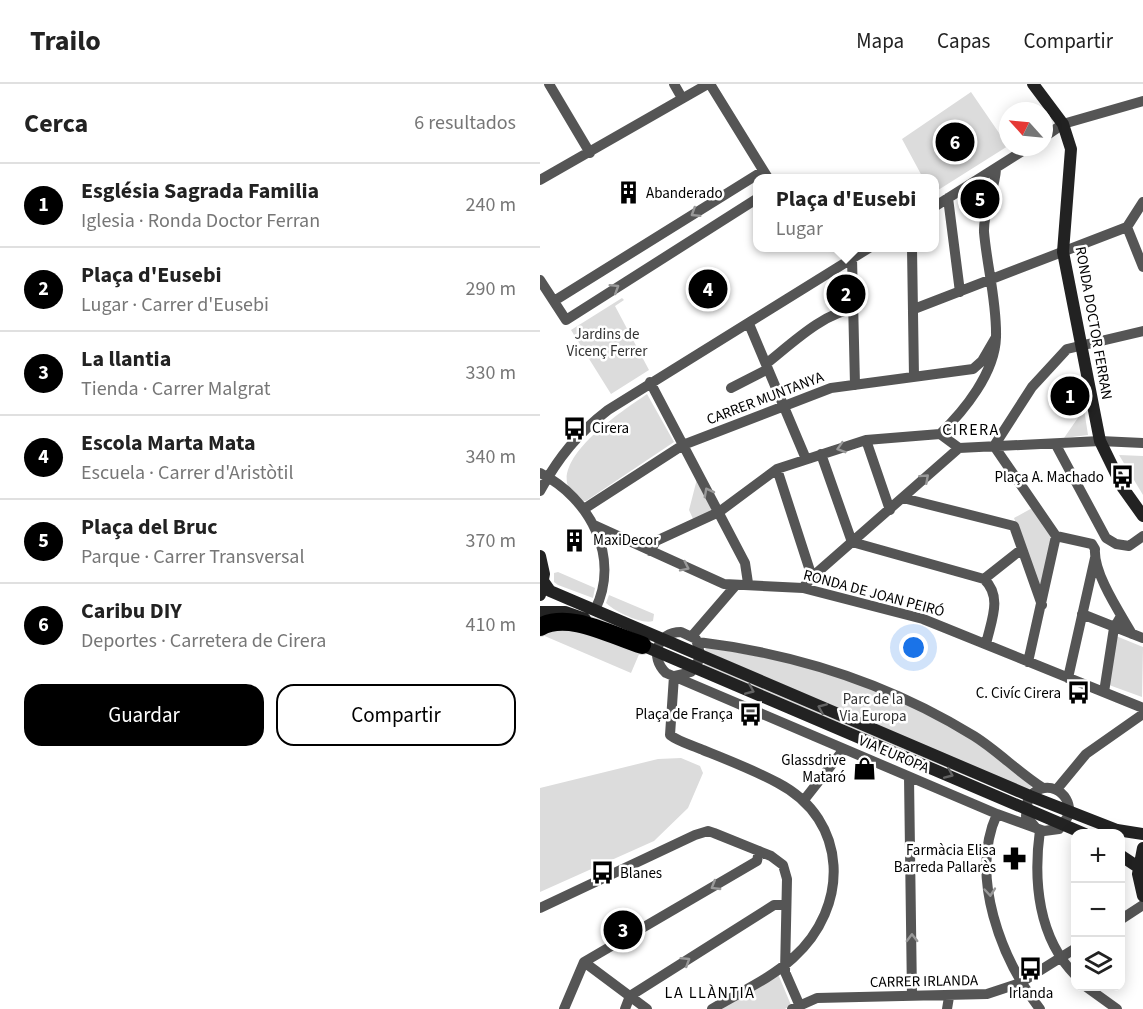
<!DOCTYPE html>
<html lang="es">
<head>
<meta charset="utf-8">
<style>
  body { margin:0; font-family:"Source Sans 3",sans-serif; background:#f6f6f6; color:#222 }
  .controls { position:absolute; right:18px; bottom:18px; display:grid; overflow:hidden; border-radius:12px; box-shadow:0 3px 15px #0003 }
  .controls button { width:54px; height:54px; display:grid; place-items:center; padding:0; border:0; border-bottom:2px solid #e0e0e0; background:#fff; color:#222; font:30px sans-serif }
  .compass { position:absolute; left:459px; top:18px; width:54px; height:54px; border-radius:50%; background:#fff; box-shadow:0 3px 15px #0003; rotate:297deg }
  .you { position:absolute; left:374px; top:564px; width:21px; height:21px; margin:-15px; border:4px solid #fff; border-radius:50%; background:#1a73e8; box-shadow:0 0 0 9px #1a73e833 }
  .badge { display:grid; place-items:center; width:39px; height:39px; border-radius:50%; background:#000; color:#fff; font-size:20px; font-weight:700 }
  .pin { position:absolute; translate:-50% -50%; border:3px solid #fff; box-shadow:0 2px 6px #0006 }
  .popup { position:absolute; left:213px; top:90px; width:186px; height:78px; box-sizing:border-box; display:grid; place-content:center; border-radius:12px; background:#fff; filter:drop-shadow(0 2px 4px #0005); font-size:20px; white-space:nowrap; color:#767676 }
  .popup b { font-size:22px; color:#222 }
  .popup::after { content:''; position:absolute; left:50%; top:100%; margin-left:-12px; border:12px solid transparent; border-top-color:#fff }
  .list { margin:0; padding:0; list-style:none }
  h2 { display:flex; justify-content:space-between; align-items:center; height:78px; margin:0; padding:0 24px; font-size:26px }
  h2 small { font-size:20px; font-weight:400; color:#767676 }
  .list li { display:grid; grid-template-columns:39px 1fr auto; gap:18px; align-items:center; box-sizing:border-box; height:84px; padding:0 24px; border-top:2px solid #e0e0e0 }
  .list b { display:block; font-size:22px; white-space:nowrap }
  .list p { margin:0; font-size:20px; white-space:nowrap; color:#767676 }
  .list em { font-size:20px; font-style:normal; color:#767676 }
  .actions { display:flex; gap:12px; padding:18px 24px }
  .actions a { flex:1; padding:14px 0; border:2px solid #000; border-radius:18px; text-align:center; font-size:21px; color:#000 }
  .actions .main { background:#000; color:#fff }
  .icon { flex:none; width:33px; height:33px; fill:none; stroke:currentColor; stroke-width:2; stroke-linecap:round; stroke-linejoin:round }
  .map { position:relative; flex:none; width:603px; height:925px; overflow:hidden }
  header { display:flex; align-items:center; gap:36px; box-sizing:border-box; height:84px; padding:0 30px; background:#fff; border-bottom:2px solid #e0e0e0 }
  header strong { font-size:28px }
  nav { display:flex; gap:33px; margin-inline-start:auto; font-size:21px }
  main { display:flex }
  aside { flex:1; background:#fff }
  .map>svg:first-child { display:block }
  .green { fill:#dcdcdc }
  .lines { fill:none; stroke-linecap:round; stroke-linejoin:round }
  .highway-casing { stroke:#dbdbdb; stroke-width:20 }
  .street { stroke:#555; stroke-width:10 }
  .secondary { stroke:#222; stroke-width:12 }
  .highway { stroke:#000; stroke-width:18 }
  .oneway { stroke:#999 }
  .oneway2 { stroke:#646464 }
  .labels { text-anchor:middle; stroke-width:5; stroke-linejoin:round; paint-order:stroke }
  .poi-label { font-size:15px; fill:#000; stroke:#fff; text-anchor:end }
  .street-label { font-size:15px; fill:#000; stroke:#fff }
  .park-label { font-size:15px; fill:#333; stroke:#fff }
  .neighbourhood-label { font-size:16px; letter-spacing:1.5px; fill:#000; stroke:#fff }
</style>
</head>
<body>
<header>
<strong>Trailo</strong>
<nav><a>Mapa</a><a>Capas</a><a>Compartir</a></nav>
</header>
<main>
<aside>
<h2>Cerca<small>6 resultados</small></h2>
<ul class="list">
<li><span class="badge">1</span><div><b>Església Sagrada Familia</b><p>Iglesia · Ronda Doctor Ferran</p></div><em>240 m</em></li>
<li><span class="badge">2</span><div><b>Plaça d'Eusebi</b><p>Lugar · Carrer d'Eusebi</p></div><em>290 m</em></li>
<li><span class="badge">3</span><div><b>La llantia</b><p>Tienda · Carrer Malgrat</p></div><em>330 m</em></li>
<li><span class="badge">4</span><div><b>Escola Marta Mata</b><p>Escuela · Carrer d'Aristòtil</p></div><em>340 m</em></li>
<li><span class="badge">5</span><div><b>Plaça del Bruc</b><p>Parque · Carrer Transversal</p></div><em>370 m</em></li>
<li><span class="badge">6</span><div><b>Caribu DIY</b><p>Deportes · Carretera de Cirera</p></div><em>410 m</em></li>
</ul>
<div class="actions"><a class="main">Guardar</a><a>Compartir</a></div>
</aside>
<div class="map">
<svg width="603" height="925" viewBox="0 0 603 925">
  <rect width="100%" height="100%" fill="#fff"/>
  <!-- green -->
  <path class="green" d="M431,8l37,54 -73,46 -1,-14h-11l-21,-39z
    M82,214l2,2 -9,6 34,64 -38,24 -40,-64z
    M107,310l27,48 -88,59h-6c-4,-5 -12,-12 -13,-18 -5,-33 57,-73 80,-89z
    M544,325l4,26 -24,3z
    M579,371l24,1v39z
    M157,395l16,33 -19,9 -5,-11z
    M494,423l20,33 -13,53 -27,-75z
    M18,488l37,16 -2,10 -35,-13 -4,-3v-9z
    M69,511l45,19 -1,7c-11,4 -39,-10 -47,-18z
    M17,539l83,29 -9,21 -91,-39z
    M576,552l27,11 -1,50 -33,-12z
    M166,563l89,16 88,29 81,42 70,51 -6,5 -323,-139z
    M165,579l318,134 1,3 -321,-134z
    M141,674l19,8 3,7 -15,35 -34,33 -114,51v-104l118,-29z
    M238,890l13,31 -6,4h-66z"/>
  <g class="lines">
    <defs>
      <path id="highway" d="M0,543c29,-16 72,9 102,18"/>
    </defs>
    <!-- highway casing -->
    <use href="#highway" class="highway-casing"/>
    <!-- street -->
    <path class="street" d="M9,0l41,69
      M134,0l8,14
      M170,0l58,94
      M504,53l19,-13 80,-23
      M0,96l168,-96
      M408,114l12,94
      M603,118l-16,25 16,40
      M394,123l95,-60
      M372,164l2,129
      M312,174l3,127
      M0,196l26,40 192,-122
      M14,217l209,-130
      M374,225l213,-82
      M209,240l57,135
      M227,279c23,-18 57,-51 87,-54
      M110,298l95,181 3,20
      M191,304l37,-19
      M400,350c24,-23 55,-61 56,-97 1,-35 -9,-70 -12,-105 -1,-21 11,-42 12,-63
      M326,356l24,70
      M516,361l50,93 10,6 13,2 14,-10
      M281,370l31,88 132,37c19,18 7,42 2,65
      M237,385l35,108
      M0,389c50,25 81,84 55,137
      M0,407c18,-33 38,-58 68,-81l261,-162
      M363,414l111,28 28,79
      M44,425l99,-64 148,-57 142,-19 9,-8 14,-24
      M54,441l130,59 79,4 120,31 220,89
      M110,467l6,-10 63,-29 58,-43 89,-29 74,-6 19,14 141,-7 43,2
      M444,495l38,-30
      M263,504l9,-11 147,-129
      M542,530l61,24
      M592,550c-12,-21 -39,-61 -37,-85l-3,-5 -36,-8 -62,-90 38,-59 35,-38 76,-18
      M152,552l44,-51
      M158,558c99,12 190,41 276,94 24,15 45,37 69,52
      M488,578l28,-126
      M134,592l17,-4 10,-15 -5,-18 -15,-7c-24,0 -32,25 -15,41l331,141 47,17 15,-2 10,-14c3,-25 -26,-38 -41,-16l-2,17 10,12
      M134,592l-4,59c9,7 22,10 33,15 25,10 51,20 75,33 71,37 72,124 15,175 -23,21 -55,35 -81,51
      M528,594l27,-120
      M564,608l10,-64 7,-12
      M369,693l3,219
      M517,705l29,-35 57,-40
      M264,716l40,-51
      M457,730c-28,62 4,145 43,195
      M500,746c-7,51 -2,108 36,146
      M0,824l155,-73 13,-4 6,2 57,23 12,9 4,14 -2,93 14,32
      M580,836l23,-15
      M44,878l63,47
      M545,902l32,23
      M24,925l20,-47 173,-101 2,-10
      M85,925l5,-13 144,-91h12
      M252,925l25,-11 170,-4 33,-11 56,-35
      M407,925l2,-12"/>
    <!-- secondary -->
    <path class="secondary" d="M493,0l30,40 8,25 -8,103 37,189 23,47 20,28
      M0,472l4,18 -4,21
      M3,497l7,10 480,205 87,34 26,4
      M0,528h25l20,7
      M97,559l448,191
      M603,764l-5,26 5,22
      M580,771l18,12"/>
    <!-- highway -->
    <use href="#highway" class="highway"/>
  </g>
  <!-- one-way arrows -->
  <defs><path id="oneway-chevron" d="M-2-3.5L2.5 0L-2 3.5" fill="none" stroke-width="1.6" stroke-linecap="round" stroke-linejoin="round" transform="scale(1.5)"/></defs>
  <g class="oneway">
    <use href="#oneway-chevron" transform="translate(155 129) rotate(148)"/>
    <use href="#oneway-chevron" transform="translate(75 204) rotate(-32)"/>
    <use href="#oneway-chevron" transform="translate(301 364) rotate(163)"/>
    <use href="#oneway-chevron" transform="translate(385 394) rotate(-42)"/>
    <use href="#oneway-chevron" transform="translate(168 408) rotate(-118)"/>
    <use href="#oneway-chevron" transform="translate(145 483) rotate(26)"/>
    <use href="#oneway-chevron" transform="translate(175 802) rotate(149)"/>
    <use href="#oneway-chevron" transform="translate(450 808) rotate(85)"/>
    <use href="#oneway-chevron" transform="translate(372 854) rotate(-91)"/>
    <use href="#oneway-chevron" transform="translate(146 877) rotate(-32)"/>
  </g>
  <g class="oneway2">
    <use href="#oneway-chevron" transform="translate(210 606) rotate(23)"/>
    <use href="#oneway-chevron" transform="translate(282 624) rotate(-157)"/>
    <use href="#oneway-chevron" transform="translate(409 690) rotate(23)"/>
  </g>
  <!-- icons -->
  <defs>
    <symbol id="building-bare" viewBox="-9 -9 18 18"><path d="M-4-6H4V6H1V3H-1V6H-4ZM-2.5-4.3h1.7v1.8h-1.7ZM.8-4.3h1.7v1.8H.8ZM-2.5-1h1.7V.8h-1.7ZM.8-1h1.7V.8H.8Z" fill="#000" stroke="#fff" stroke-width="2.5" paint-order="stroke"/></symbol>
    <symbol id="bus-bare" viewBox="-9 -9 18 18"><path d="M-5-6H5V4H4V6H2V4H-2V6H-4V4H-5ZM-3.5-4V0h7V-4ZM-3.5 1.2v1.5H-2V1.2ZM2 1.2v1.5H3.5V1.2Z" fill="#000" stroke="#fff" stroke-width="2.5" paint-order="stroke"/></symbol>
    <symbol id="shop-bare" viewBox="-9 -9 18 18"><path d="M-5-2.5h2.3a2.7 3.5 0 0 1 5.4 0H5L5.5 6h-11ZM-1.5-2.5h3a1.5 2.3 0 0 0-3 0Z" fill="#000" stroke="#fff" stroke-width="2.5" paint-order="stroke"/></symbol>
    <symbol id="pharmacy-bare" viewBox="-9 -9 18 18"><path d="M-2-6h4v4h4v4h-4v4h-4v-4h-4v-4h4Z" fill="#000" stroke="#fff" stroke-width="2.5" paint-order="stroke"/></symbol>
  </defs>
  <g fill-rule="evenodd">
    <use href="#building-bare" x="72" y="92" width="33" height="33"/>
    <use href="#bus-bare" x="18" y="328" width="33" height="33"/>
    <use href="#bus-bare" x="566" y="376" width="33" height="33"/>
    <use href="#building-bare" x="18" y="440" width="33" height="33"/>
    <use href="#bus-bare" x="522" y="592" width="33" height="33"/>
    <use href="#bus-bare" x="194" y="614" width="33" height="33"/>
    <use href="#shop-bare" x="308" y="668" width="33" height="33"/>
    <use href="#pharmacy-bare" x="458" y="758" width="33" height="33"/>
    <use href="#bus-bare" x="46" y="772" width="33" height="33"/>
    <use href="#bus-bare" x="474" y="868" width="33" height="33"/>
  </g>
  <g class="labels">
    <!-- poi labels -->
    <g class="poi-label">
      <text x="106" y="114" text-anchor="start">Abanderado</text>
      <text x="52" y="349" text-anchor="start">Cirera</text>
      <text x="564" y="398">Plaça A. Machado</text>
      <text x="53" y="461" text-anchor="start">MaxiDecor</text>
      <text x="521" y="614">C. Civíc Cirera</text>
      <text x="193" y="635">Plaça de França</text>
      <text x="306" y="681">Glassdrive<tspan x="306" dy="17">Mataró</tspan></text>
      <text x="456" y="771">Farmàcia Elisa<tspan x="456" dy="17">Barreda Pallarès</tspan></text>
      <text x="80" y="794" text-anchor="start">Blanes</text>
      <text x="491" y="914" text-anchor="middle">Irlanda</text>
    </g>
    <!-- street labels -->
    <g class="street-label">
      <text transform="translate(554 239) rotate(80)" y="5">RONDA DOCTOR FERRAN</text>
      <text transform="translate(225 314) rotate(-21)" y="5">CARRER MUNTANYA</text>
      <text transform="translate(334 509) rotate(15)" y="5">RONDA DE JOAN PEIRÓ</text>
      <text transform="translate(354 670) rotate(23)" y="5">VIA EUROPA</text>
      <text transform="translate(384 897) rotate(-1)" y="5">CARRER IRLANDA</text>
    </g>
    <!-- park labels -->
    <g class="park-label">
      <text x="67" y="255">Jardins de<tspan x="67" dy="17">Vicenç Ferrer</tspan></text>
      <text x="333" y="620">Parc de la<tspan x="333" dy="17">Via Europa</tspan></text>
    </g>
    <!-- neighbourhood labels -->
    <g class="neighbourhood-label">
      <text x="431" y="351">CIRERA</text>
      <text x="170" y="914">LA LLÀNTIA</text>
    </g>
  </g>
</svg>
<div class="controls">
<button>+</button>
<button>−</button>
<button><svg class="icon" aria-label="layers" viewBox="0 0 24 24"><path d="M12 4l9 5-9 5-9-5zM3 14l9 5 9-5"/></svg></button>
</div>
<svg class="compass" viewBox="-18 -18 36 36"><path d="M0-13l5 13h-10z" fill="#e53935"/><path d="M0 13l5-13h-10z" fill="#767676"/></svg>
<div class="you"></div>
<div class="pin badge" style="left:530px;top:312px">1</div>
<div class="pin badge" style="left:306px;top:210px">2</div>
<div class="popup"><b>Plaça d'Eusebi</b>Lugar</div>
<div class="pin badge" style="left:83px;top:846px">3</div>
<div class="pin badge" style="left:168px;top:205px">4</div>
<div class="pin badge" style="left:440px;top:115px">5</div>
<div class="pin badge" style="left:415px;top:58px">6</div>
</div>
</main>
</body>
</html>
